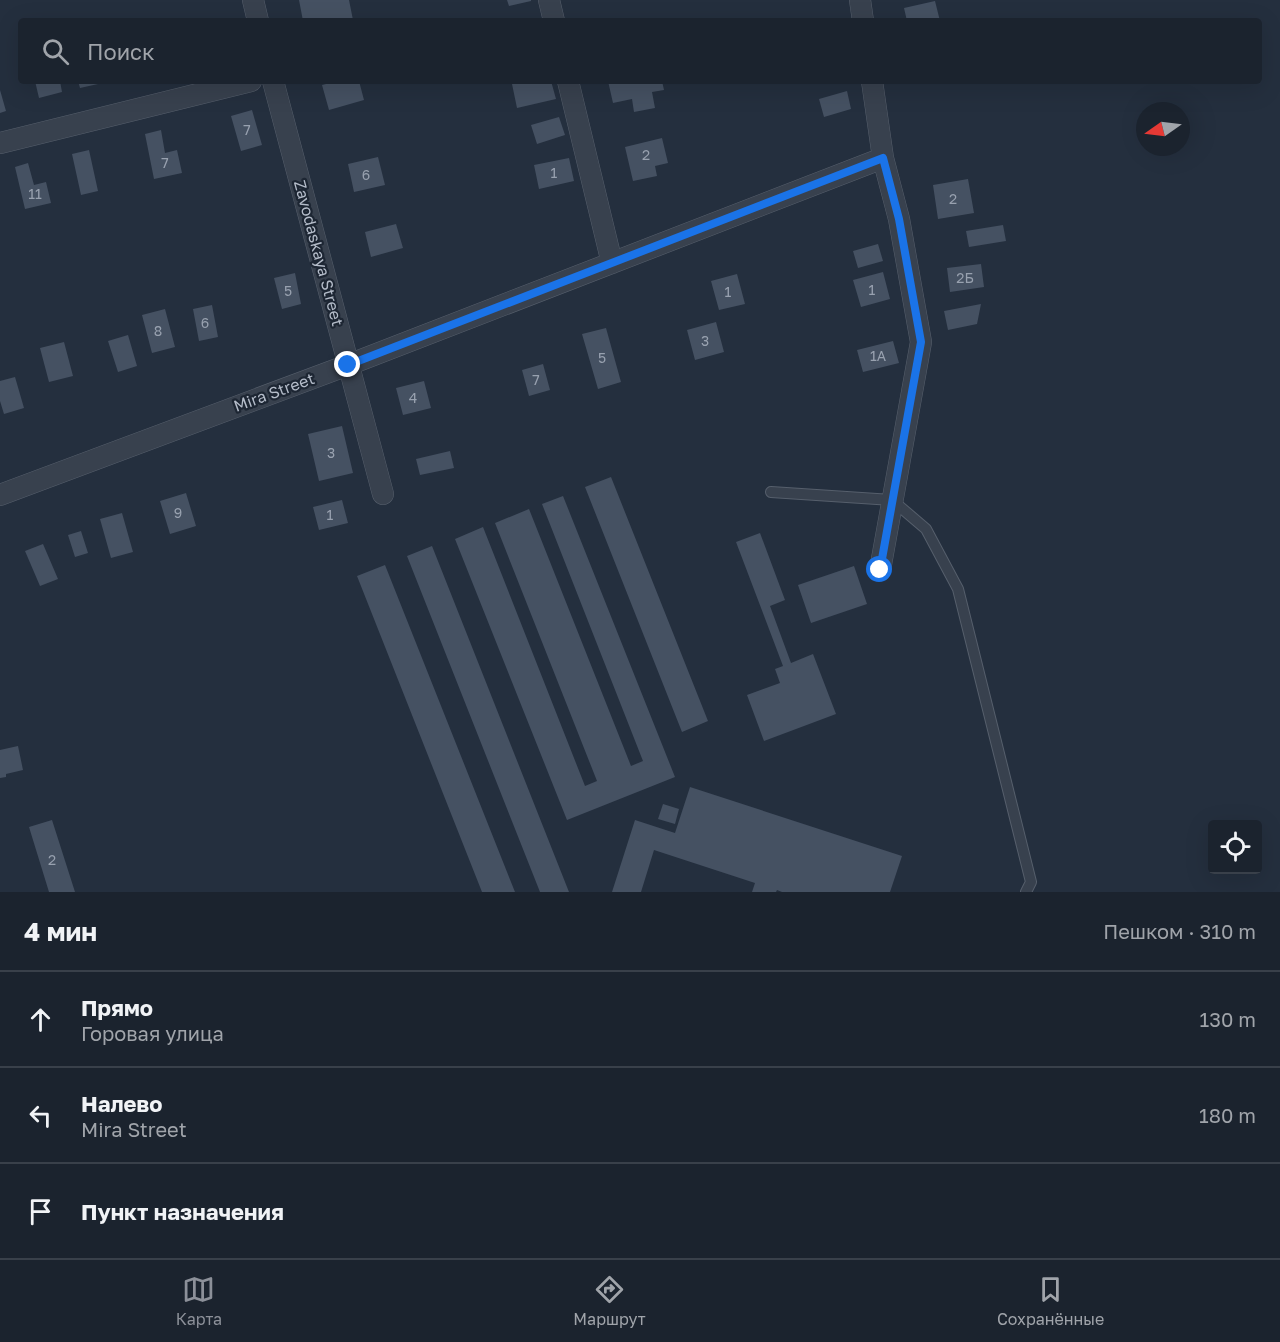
<!DOCTYPE html>
<html lang="ru">
<head>
<meta charset="utf-8">
<style>
  body { margin:0; font-family:"Golos Text",sans-serif; background:#242b36; color:#f1f3f6 }
  .controls { position:absolute; right:18px; bottom:18px; display:grid; overflow:hidden; border-radius:6px; box-shadow:0 6px 24px #0002 }
  .controls button { width:54px; height:54px; display:grid; place-items:center; padding:0; border:0; border-bottom:2px solid #39404a; background:#1b232e; color:#f1f3f6; font:30px sans-serif }
  .compass { position:absolute; left:1136px; top:102px; width:54px; height:54px; border-radius:50%; background:#1b232e; box-shadow:0 6px 24px #0002; rotate:256deg }
  .stop { position:absolute; width:18px; height:18px; margin:-14px; border:4px solid #1a73e8; border-radius:50%; background:#fff }
  .stop.end { background:#1a73e8; border-color:#fff; box-shadow:0 2px 6px #0008 }
  .list { margin:0; padding:0; list-style:none }
  h2 { display:flex; justify-content:space-between; align-items:center; height:78px; margin:0; padding:0 24px; font-size:26px }
  h2 small { font-size:20px; font-weight:400; color:#a0a4aa }
  .list li { display:grid; grid-template-columns:39px 1fr auto; gap:18px; align-items:center; box-sizing:border-box; height:96px; padding:0 24px; border-top:2px solid #39404a }
  .list b { display:block; font-size:22px; white-space:nowrap }
  .list p { margin:0; font-size:20px; white-space:nowrap; color:#a0a4aa }
  .list em { font-size:20px; font-style:normal; color:#a0a4aa }
  .icon { flex:none; width:33px; height:33px; fill:none; stroke:currentColor; stroke-width:2; stroke-linecap:round; stroke-linejoin:round }
  .map { position:relative; flex:none; width:1280px; height:892px; overflow:hidden }
  .search { position:absolute; background:#1b232e; box-shadow:0 6px 24px #0002; left:18px; right:18px; top:18px; height:66px; display:flex; align-items:center; gap:15px; box-sizing:border-box; padding:0 21px; border-radius:6px; color:#a0a4aa; font-size:22px }
  .sheet { height:366px; background:#1b232e }
  nav { display:flex; justify-content:space-around; align-items:center; box-sizing:border-box; height:84px; border-top:2px solid #39404a; background:#1b232e; font-size:16px; color:#a0a4aa }
  nav a { display:grid; justify-items:center; gap:3px }
  nav .on { color:#8c9099 }
  .map>svg:first-child { display:block }
  .building { fill:#455162 }
  .lines { fill:none; stroke-linecap:round; stroke-linejoin:round }
  .lane-casing { stroke:#565f6c; stroke-width:12 }
  .street-casing { stroke:#565f6c; stroke-width:22 }
  .lane { stroke:#38414e; stroke-width:10 }
  .street { stroke:#38414e; stroke-width:21 }
  .route { stroke:#1a73e8; stroke-width:8 }
  .labels { text-anchor:middle; stroke-width:4.5; stroke-linejoin:round; paint-order:stroke }
  .number-label { font-size:14px; fill:#98a1af }
  .street-label { font-size:16px; fill:#b4bcc9; stroke:#1d2633 }
</style>
</head>
<body>
<div class="map">
<svg width="1280" height="892" viewBox="0 0 1280 892">
  <rect width="100%" height="100%" fill="#242f3e"/>
  <!-- building -->
  <path class="building" d="M299,0h50l4,20 -50,1z
    M507,0h24v1l-22,5z
    M935,1l5,20h-33l-3,-13z
    M35,81h25l2,11 -23,6z
    M78,81h20v3l-18,4z
    M338,81h21l5,19 -35,10 -7,-25z
    M526,81h25l5,18 -39,9 -5,-24z
    M608,81h54l2,9 -12,2 3,16 -21,4 -2,-13 -19,4z
    M0,90l6,21 -6,2z
    M847,91l4,18 -27,8 -5,-18z
    M252,110l10,35 -21,6 -10,-35z
    M559,117l6,18 -28,9 -6,-19z
    M161,130l4,23 12,-3 5,23 -28,6 -9,-45z
    M662,138l6,25 -13,3 2,10 -24,5 -8,-34z
    M89,150l9,41 -17,4 -9,-41z
    M378,157l7,28 -31,7 -6,-28z
    M569,158l5,23 -35,8 -5,-24z
    M28,163l6,22 12,-3 5,21 -26,6 -10,-42z
    M968,179l6,34 -36,6 -5,-34z
    M396,224l7,24 -32,9 -6,-25z
    M1003,225l3,16 -37,6 -3,-16z
    M878,244l5,17 -25,7 -5,-17z
    M981,264l3,23 -34,5 -3,-24z
    M883,272l7,27 -29,8 -8,-27z
    M295,273l6,31 -19,5 -8,-31z
    M737,274l8,30 -26,6 -8,-29z
    M981,304l-4,20 -29,6 -4,-19z
    M212,305l6,32 -19,4 -6,-32z
    M165,309l10,38 -23,6 -10,-38z
    M716,322l8,30 -29,8 -8,-30z
    M606,328l15,54 -23,7 -16,-55z
    M128,335l9,31 -19,6 -10,-31z
    M893,341l6,22 -36,9 -6,-22z
    M64,342l9,34 -24,6 -9,-34z
    M543,364l7,26 -21,6 -7,-26z
    M15,377l9,31 -20,6 -4,-13v-20z
    M424,381l7,27 -28,7 -7,-27z
    M342,426l11,47 -34,8 -11,-47z
    M450,451l4,17 -34,7 -4,-16z
    M611,477l97,244 -26,11 -97,-245z
    M186,493l10,33 -26,8 -10,-33z
    M563,496l112,281 -108,43 -112,-281 28,-12 102,259 12,-5 -102,-258 34,-14 102,257 12,-5 -101,-257z
    M342,500l6,23 -29,7 -6,-23z
    M122,513l11,39 -22,6 -11,-39z
    M81,531l7,22 -13,4 -7,-22z
    M760,533l25,67 -15,6 21,57 22,-9 23,60 -72,27 -17,-46 33,-12 -5,-14 8,-3 -47,-124z
    M43,544l15,35 -18,7 -15,-35z
    M432,546l137,346h-29l-133,-336z
    M385,565l130,327h-33l-125,-316z
    M854,566l13,38 -56,19 -13,-38z
    M18,746l5,24 -17,4v3l-6,1v-28z
    M690,787l212,69 -12,36h-108l-5,-2 -1,2h-24l3,-9 -101,-33 -13,42h-29l23,-72 40,13z
    M663,804l16,5 -4,15 -17,-5z
    M52,820l23,72h-26l-20,-65z"/>
  <g class="lines">
    <defs>
      <path id="lane" d="M771,492l121,8 34,29 32,60 73,293 -5,10"/>
      <path id="street" d="M253,0l5,21
        M549,0l5,21
        M860,0l3,21
        M273,81l110,413
        M568,81l44,182
        M872,81l11,77 16,61 22,123 -41,228
        M0,143l251,-62
        M0,495l348,-130 535,-207"/>
    </defs>
    <!-- lane casing -->
    <use href="#lane" class="lane-casing"/>
    <!-- street casing -->
    <use href="#street" class="street-casing"/>
    <!-- lane -->
    <use href="#lane" class="lane"/>
    <!-- street -->
    <use href="#street" class="street"/>
  </g>
  <g class="lines">
    <!-- route -->
    <path class="route" d="M348,365l535,-207 16,61 22,123 -41,228"/>
  </g>
  <g class="labels">
    <!-- number labels -->
    <g class="number-label">
      <text x="247" y="135">7</text>
      <text x="646" y="160">2</text>
      <text x="165" y="168">7</text>
      <text x="554" y="178">1</text>
      <text x="366" y="180">6</text>
      <text x="35" y="199">11</text>
      <text x="953" y="204">2</text>
      <text x="965" y="283">2Б</text>
      <text x="872" y="295">1</text>
      <text x="288" y="296">5</text>
      <text x="728" y="297">1</text>
      <text x="205" y="328">6</text>
      <text x="158" y="336">8</text>
      <text x="705" y="346">3</text>
      <text x="878" y="361">1А</text>
      <text x="602" y="363">5</text>
      <text x="536" y="385">7</text>
      <text x="413" y="403">4</text>
      <text x="331" y="458">3</text>
      <text x="178" y="518">9</text>
      <text x="330" y="520">1</text>
      <text x="52" y="865">2</text>
    </g>
    <!-- street labels -->
    <g class="street-label">
      <text transform="translate(319 253) rotate(75)" y="6">Zavodaskaya Street</text>
      <text transform="translate(274 392) rotate(-20)" y="6">Mira Street</text>
    </g>
  </g>
</svg>
<div class="controls">
<button><svg class="icon" aria-label="locate" viewBox="0 0 24 24"><circle cx="12" cy="12" r="6"/><path d="M12 2v4M12 18v4M2 12h4M18 12h4"/></svg></button>
</div>
<svg class="compass" viewBox="-18 -18 36 36"><path d="M0-13l5 13h-10z" fill="#e53935"/><path d="M0 13l5-13h-10z" fill="#a0a4aa"/></svg>
<div class="stop" style="left:880px;top:570px"></div>
<div class="stop end" style="left:348px;top:365px"></div>
<div class="search"><svg class="icon" aria-label="search" viewBox="0 0 24 24"><circle cx="10" cy="10" r="6"/><path d="M15 15l6 6"/></svg>Поиск</div>
</div>
<section class="sheet">
<h2>4 мин<small>Пешком · 310 m</small></h2>
<ul class="list">
<li><svg class="icon" aria-label="ahead" viewBox="0 0 24 24"><path d="M12 20V5M6 11l6-6 6 6"/></svg><div><b>Прямо</b><p>Горовая улица</p></div><em>130 m</em></li>
<li><svg class="icon" aria-label="left" viewBox="0 0 24 24"><path d="M17 20v-9H6M10 6l-5 5 5 5"/></svg><div><b>Налево</b><p>Mira Street</p></div><em>180 m</em></li>
<li><svg class="icon" aria-label="arrive" viewBox="0 0 24 24"><path d="M6 21V4h12l-3 4 3 4H6"/></svg><div><b>Пункт назначения</b></div></li>
</ul>
</section>
<nav>
<a class="on"><svg class="icon" aria-label="map" viewBox="0 0 24 24"><path d="M3 6l6-2 6 2 6-2v14l-6 2-6-2-6 2zM9 4v14M15 6v14"/></svg>Карта</a>
<a><svg class="icon" aria-label="directions" viewBox="0 0 24 24"><path d="M12 3l9 9-9 9-9-9zM9 14v-3h6M13 9l2 2-2 2"/></svg>Маршрут</a>
<a><svg class="icon" aria-label="saved" viewBox="0 0 24 24"><path d="M7 4h10v16l-5-4-5 4z"/></svg>Сохранённые</a>
</nav>
</body>
</html>
